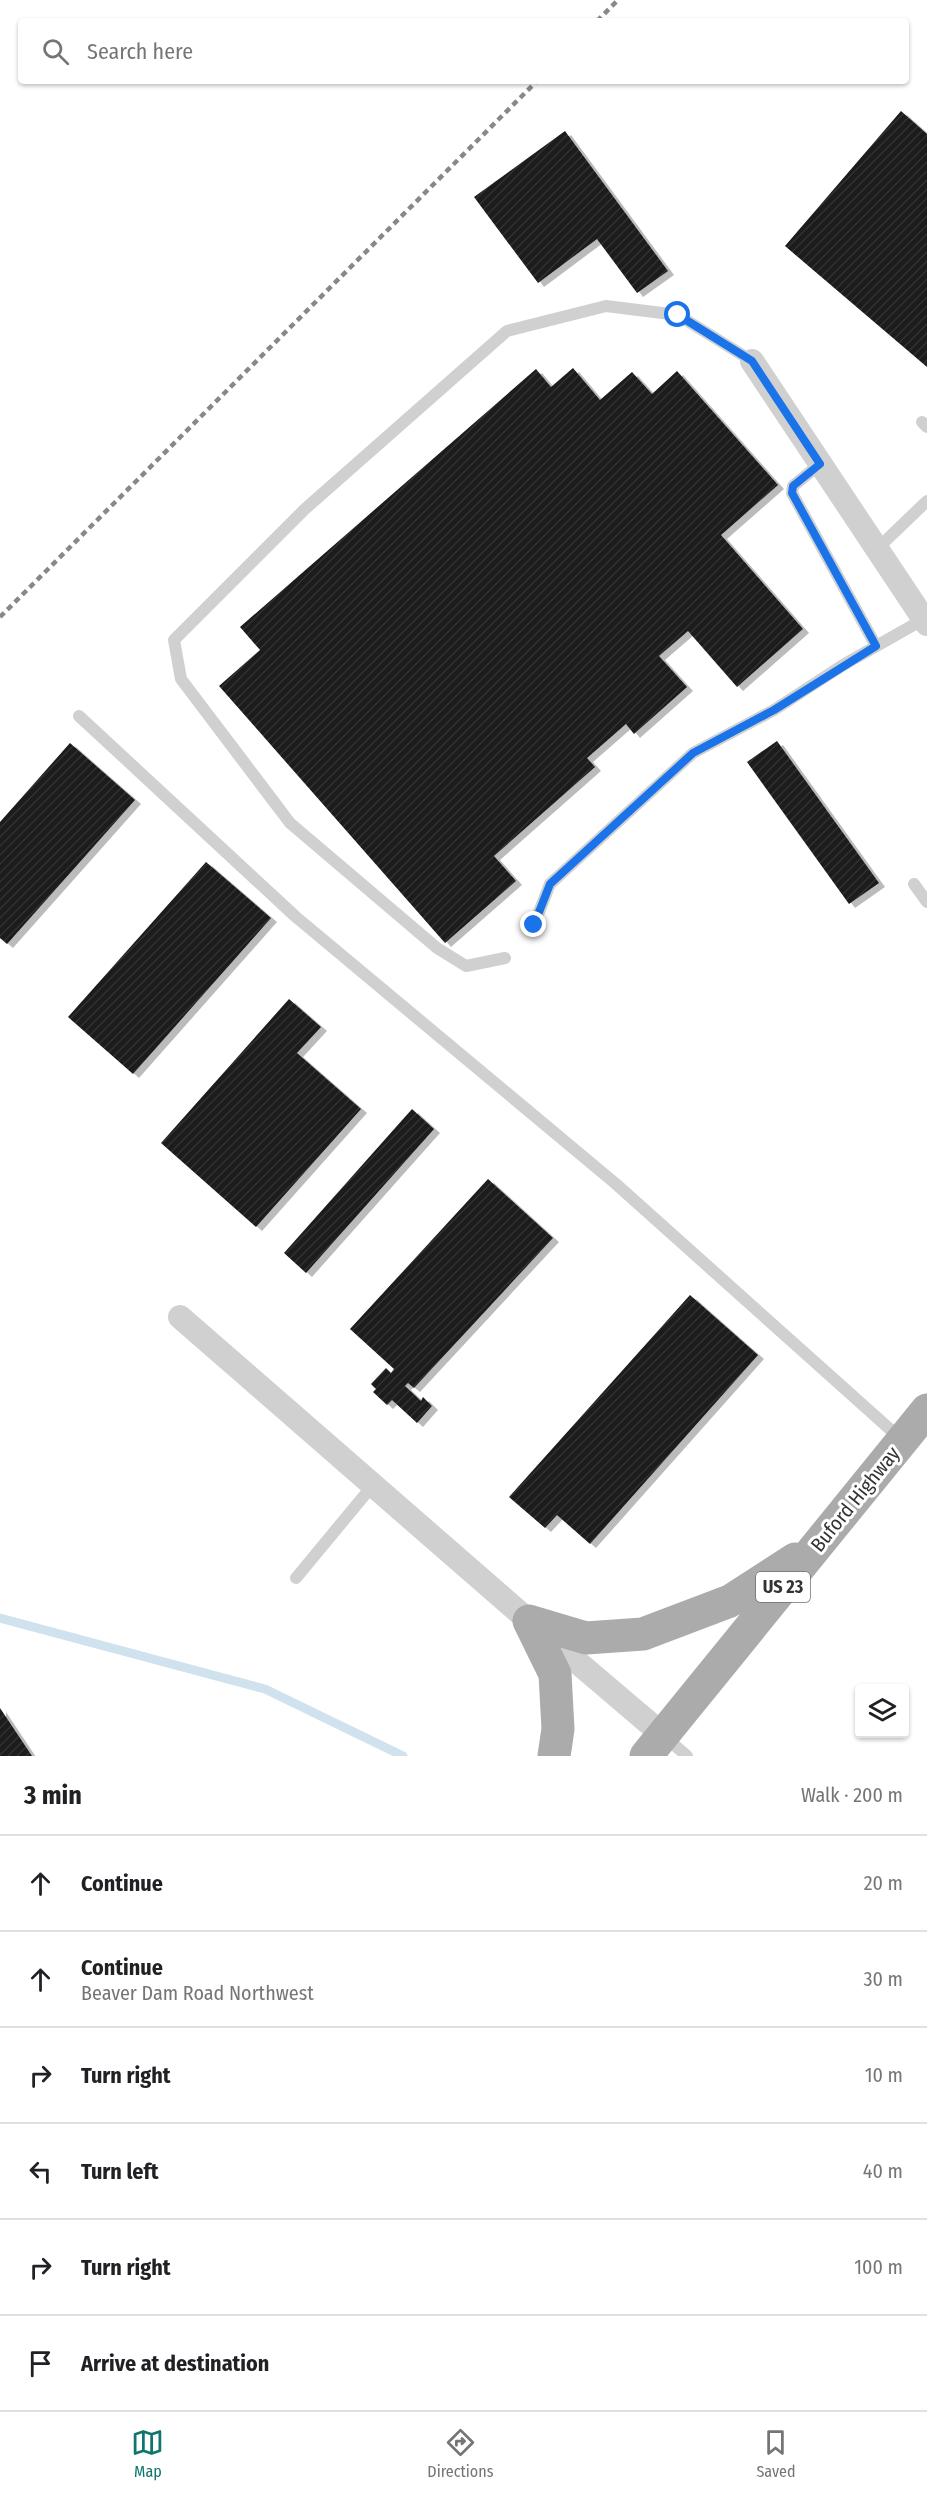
<!DOCTYPE html>
<html lang="en">
<head>
<meta charset="utf-8">
<style>
  body { margin:0; font-family:"Fira Sans Condensed",sans-serif; background:#f6f6f6; color:#202124 }
  .controls { position:absolute; right:18px; bottom:18px; display:grid; overflow:hidden; border-radius:6px; box-shadow:0 2px 4px #0004 }
  .controls button { width:54px; height:54px; display:grid; place-items:center; padding:0; border:0; border-bottom:2px solid #e0e0e0; background:#fff; color:#202124; font:30px sans-serif }
  .stop { position:absolute; width:18px; height:18px; margin:-14px; border:4px solid #1a73e8; border-radius:50%; background:#fff }
  .stop.end { background:#1a73e8; border-color:#fff; box-shadow:0 2px 6px #0008 }
  .list { margin:0; padding:0; list-style:none }
  h2 { display:flex; justify-content:space-between; align-items:center; height:78px; margin:0; padding:0 24px; font-size:26px }
  h2 small { font-size:20px; font-weight:400; color:#757577 }
  .list li { display:grid; grid-template-columns:39px 1fr auto; gap:18px; align-items:center; box-sizing:border-box; height:96px; padding:0 24px; border-top:2px solid #e0e0e0 }
  .list b { display:block; font-size:22px; white-space:nowrap }
  .list p { margin:0; font-size:20px; white-space:nowrap; color:#757577 }
  .list em { font-size:20px; font-style:normal; color:#757577 }
  .icon { flex:none; width:33px; height:33px; fill:none; stroke:currentColor; stroke-width:2; stroke-linecap:round; stroke-linejoin:round }
  .map { position:relative; flex:none; width:927px; height:1756px; overflow:hidden }
  .search { position:absolute; background:#fff; box-shadow:0 2px 4px #0004; left:18px; right:18px; top:18px; height:66px; display:flex; align-items:center; gap:15px; box-sizing:border-box; padding:0 21px; border-radius:6px; color:#757577; font-size:22px }
  .sheet { height:654px; background:#fff }
  nav { display:flex; justify-content:space-around; align-items:center; box-sizing:border-box; height:84px; border-top:2px solid #e0e0e0; background:#fff; font-size:16px; color:#757577 }
  nav a { display:grid; justify-items:center; gap:3px }
  nav .on { color:#0f766e }
  .map>svg:first-child { display:block }
  .lines { fill:none; stroke-linecap:round; stroke-linejoin:round }
  .stream { stroke:#cfe2ee; stroke-width:9 }
  .building { fill:url(#building-hatch); filter:url(#shadow) }
  .lane { stroke:#d0d0d0; stroke-width:12 }
  .street { stroke:#d0d0d0; stroke-width:24 }
  .primary { stroke:#ababab; stroke-width:33 }
  .rail { stroke:#888; stroke-width:4.5; stroke-dasharray:6 4.5; stroke-linecap:butt }
  .route { stroke:#1a73e8; stroke-width:8 }
  .labels { text-anchor:middle; stroke-width:6; stroke-linejoin:round; paint-order:stroke }
  .shield { fill:#fff; stroke:#707070; stroke-width:1.5 }
  .shield-label { font-size:18px; font-weight:bold; fill:#333 }
  .street-label { font-size:20px; fill:#333; stroke:#fff }
</style>
</head>
<body>
<div class="map">
<svg width="927" height="1756" viewBox="0 0 927 1756">
  <defs>
    <pattern id="building-hatch" width="6" height="6" patternUnits="userSpaceOnUse" patternTransform="scale(1.5)"><rect width="6" height="6" fill="#1a1a1a"/><path d="M-1 1l2-2M0 6l6-6M5 7l2-2" fill="none" stroke="#333"/></pattern>
    <filter id="shadow"><feDropShadow dx="6" dy="4" stdDeviation="0" flood-color="#0004"/></filter>
  </defs>
  <rect width="100%" height="100%" fill="#fff"/>
  <g class="lines">
    <!-- stream -->
    <path class="stream" d="M0,1618l265,71 138,67"/>
  </g>
  <!-- building -->
  <path class="building" d="M901,111l26,23v233l-142,-121z
    M565,131l103,140 -31,22 -40,-54 -59,44 -64,-86z
    M573,368l27,32 32,-28 20,22 25,-23 101,114 -57,50 82,94 -66,58 -49,-56 -29,25 28,31 -53,47 -8,-10 -39,34 8,9 -101,89 22,25 -71,62 -226,-257 41,-36 -20,-23 296,-258 15,18z
    M777,741l102,142 -30,21 -102,-142z
    M70,743l65,57 -128,144 -7,-6v-116z
    M206,862l65,56 -138,156 -65,-57z
    M289,999l32,28 -24,26 64,56 -105,118 -95,-84z
    M412,1109l22,20 -128,144 -22,-20z
    M488,1179l65,59 -139,150 -6,-5 -3,3 16,15 2,-4 9,9 -15,17 -25,-23 -5,5 -14,-13 3,-3 -5,-5 15,-16 5,5 3,-4 -44,-40z
    M690,1295l68,60 -168,189 -33,-29 -12,13 -36,-31z
    M0,1708l32,48h-32z"/>
  <g class="lines">
    <!-- lane -->
    <path class="lane" d="M922,422l5,5
      M820,464l-27,22 -1,7 84,153
      M877,549l50,-48
      M79,716l217,201 320,267 286,256
      M914,884l13,18
      M534,925l16,-41 143,-131 81,-43 69,-45 81,-46
      M505,958l-39,8 -29,-18 -147,-125 -109,-144 -7,-39 131,-131 202,-178 99,-25 72,9 74,46
      M296,1578l77,-93
      M663,1735l24,21"/>
    <!-- street -->
    <path class="street" d="M752,361l175,263
      M180,1317l349,304 134,114"/>
    <!-- primary -->
    <path class="primary" d="M529,1621l57,17 57,-4 87,-33 65,-42
      M529,1621l26,53 3,55 -4,27
      M646,1756l281,-346"/>
    <!-- rail -->
    <path class="rail" d="M597,21l21,-21
      M0,617l537,-536"/>
  </g>
  <g class="lines">
    <!-- route -->
    <path class="route" d="M534,925l16,-41 143,-131 81,-43 102,-64 -84,-153 1,-7 27,-22 -68,-103 -74,-46"/>
  </g>
  <g class="labels">
    <!-- shield labels -->
    <rect class="shield" x="756" y="1572" width="54" height="30" rx="4.5"/>
    <g class="shield-label">
      <text x="783" y="1593">US 23</text>
    </g>
    <!-- street labels -->
    <g class="street-label">
      <text transform="translate(855 1499) rotate(-51)" y="7">Buford Highway</text>
    </g>
  </g>
</svg>
<div class="controls">
<button><svg class="icon" aria-label="layers" viewBox="0 0 24 24"><path d="M12 4l9 5-9 5-9-5zM3 14l9 5 9-5"/></svg></button>
</div>
<div class="stop" style="left:678px;top:315px"></div>
<div class="stop end" style="left:534px;top:925px"></div>
<div class="search"><svg class="icon" aria-label="search" viewBox="0 0 24 24"><circle cx="10" cy="10" r="6"/><path d="M15 15l6 6"/></svg>Search here</div>
</div>
<section class="sheet">
<h2>3 min<small>Walk · 200 m</small></h2>
<ul class="list">
<li><svg class="icon" aria-label="ahead" viewBox="0 0 24 24"><path d="M12 20V5M6 11l6-6 6 6"/></svg><div><b>Continue</b></div><em>20 m</em></li>
<li><svg class="icon" aria-label="ahead" viewBox="0 0 24 24"><path d="M12 20V5M6 11l6-6 6 6"/></svg><div><b>Continue</b><p>Beaver Dam Road Northwest</p></div><em>30 m</em></li>
<li><svg class="icon" aria-label="right" viewBox="0 0 24 24"><path d="M7 20v-9h11M14 6l5 5-5 5"/></svg><div><b>Turn right</b></div><em>10 m</em></li>
<li><svg class="icon" aria-label="left" viewBox="0 0 24 24"><path d="M17 20v-9H6M10 6l-5 5 5 5"/></svg><div><b>Turn left</b></div><em>40 m</em></li>
<li><svg class="icon" aria-label="right" viewBox="0 0 24 24"><path d="M7 20v-9h11M14 6l5 5-5 5"/></svg><div><b>Turn right</b></div><em>100 m</em></li>
<li><svg class="icon" aria-label="arrive" viewBox="0 0 24 24"><path d="M6 21V4h12l-3 4 3 4H6"/></svg><div><b>Arrive at destination</b></div></li>
</ul>
</section>
<nav>
<a class="on"><svg class="icon" aria-label="map" viewBox="0 0 24 24"><path d="M3 6l6-2 6 2 6-2v14l-6 2-6-2-6 2zM9 4v14M15 6v14"/></svg>Map</a>
<a><svg class="icon" aria-label="directions" viewBox="0 0 24 24"><path d="M12 3l9 9-9 9-9-9zM9 14v-3h6M13 9l2 2-2 2"/></svg>Directions</a>
<a><svg class="icon" aria-label="saved" viewBox="0 0 24 24"><path d="M7 4h10v16l-5-4-5 4z"/></svg>Saved</a>
</nav>
</body>
</html>
